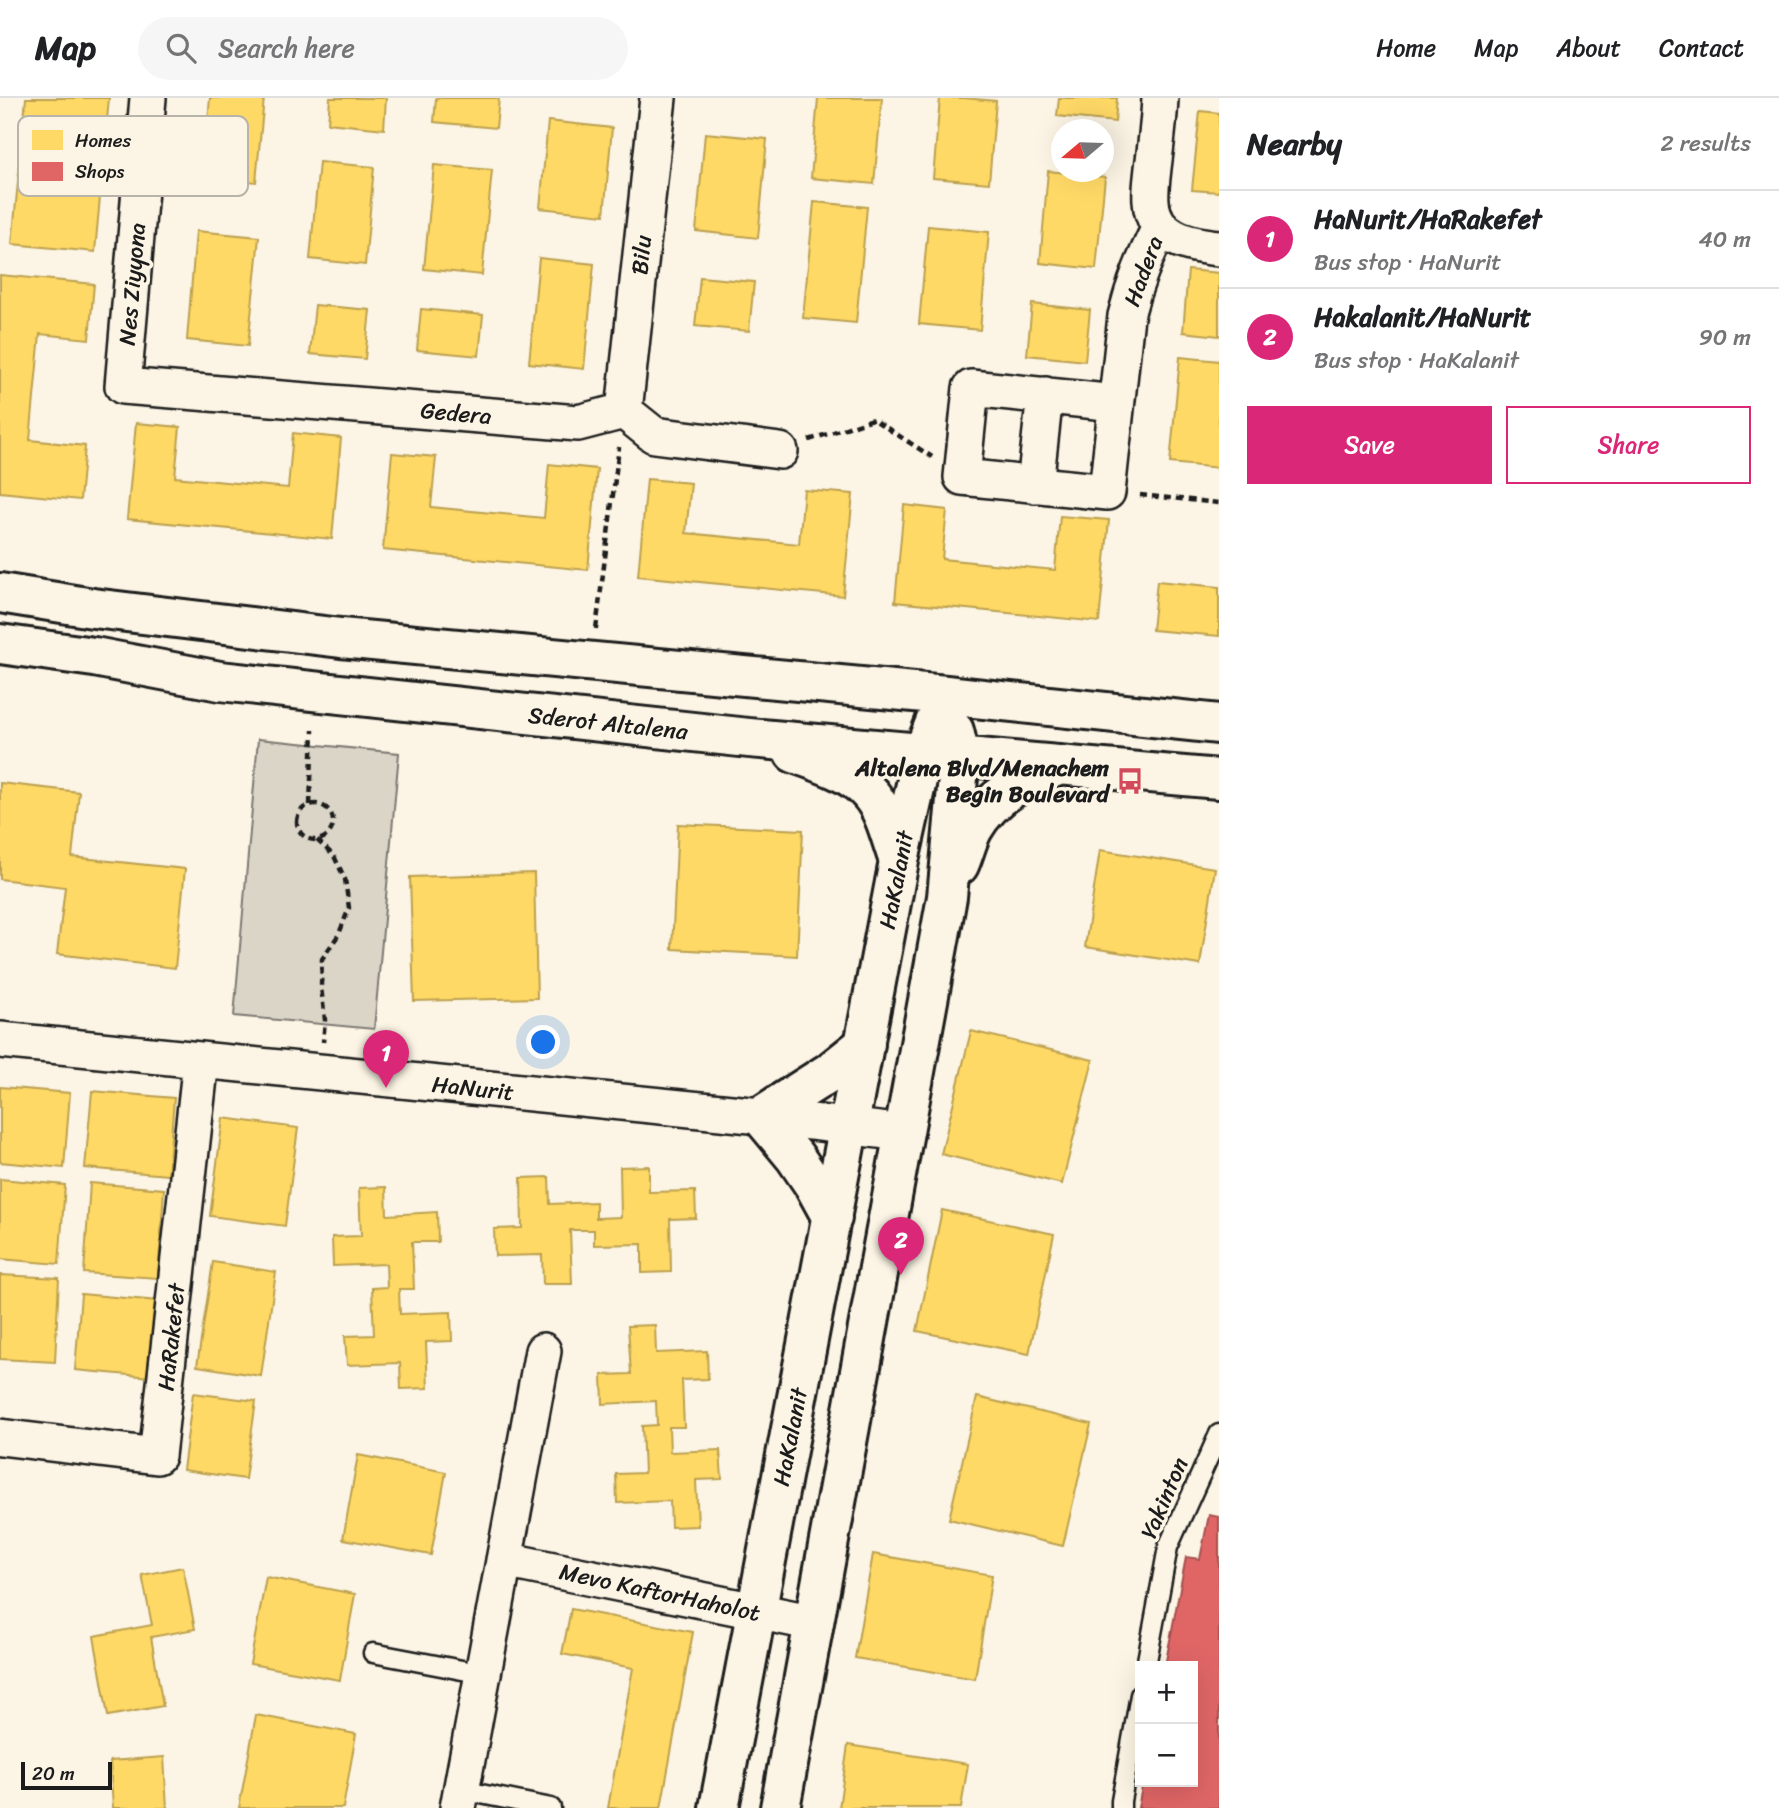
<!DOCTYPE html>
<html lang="en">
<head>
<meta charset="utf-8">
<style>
  body { margin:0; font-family:Sriracha,sans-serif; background:#f6f6f6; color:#202124 }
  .controls { position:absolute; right:21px; bottom:21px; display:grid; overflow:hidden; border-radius:0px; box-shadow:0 7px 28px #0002 }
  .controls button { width:63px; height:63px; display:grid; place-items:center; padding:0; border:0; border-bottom:2px solid #e0e0e0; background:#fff; color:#202124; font:35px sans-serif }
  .compass { position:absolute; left:1051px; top:21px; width:63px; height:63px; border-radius:50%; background:#fff; box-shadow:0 7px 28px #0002; rotate:251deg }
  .scale { position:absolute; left:21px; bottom:18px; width:91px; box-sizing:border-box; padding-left:7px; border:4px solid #1c1c1c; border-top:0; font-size:19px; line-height:24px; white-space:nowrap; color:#1c1c1c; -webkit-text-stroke:5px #fcf5e5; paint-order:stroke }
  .you { position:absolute; left:544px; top:945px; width:24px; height:24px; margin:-18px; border:5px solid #fff; border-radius:50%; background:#1a73e8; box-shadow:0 0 0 10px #1a73e833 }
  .badge { display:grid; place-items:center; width:46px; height:46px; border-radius:50%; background:#db2777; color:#fff; font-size:23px; font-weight:700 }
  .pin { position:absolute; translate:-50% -58px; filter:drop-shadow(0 2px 4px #0008) }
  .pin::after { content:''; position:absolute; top:37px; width:24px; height:21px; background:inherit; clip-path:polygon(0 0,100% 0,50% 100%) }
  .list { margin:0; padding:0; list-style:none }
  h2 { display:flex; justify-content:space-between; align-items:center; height:91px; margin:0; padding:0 28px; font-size:30px }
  h2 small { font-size:23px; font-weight:400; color:#757577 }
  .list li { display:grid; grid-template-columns:46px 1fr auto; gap:21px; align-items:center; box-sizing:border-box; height:98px; padding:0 28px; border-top:2px solid #e0e0e0 }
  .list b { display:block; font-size:26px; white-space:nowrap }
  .list p { margin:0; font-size:23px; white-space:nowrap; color:#757577 }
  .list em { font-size:23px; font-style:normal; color:#757577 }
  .actions { display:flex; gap:14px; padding:21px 28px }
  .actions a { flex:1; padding:16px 0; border:2px solid #db2777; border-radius:0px; text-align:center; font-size:24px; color:#db2777 }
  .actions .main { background:#db2777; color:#fff }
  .icon { flex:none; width:38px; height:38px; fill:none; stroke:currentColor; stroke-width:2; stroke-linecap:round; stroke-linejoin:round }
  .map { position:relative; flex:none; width:1219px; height:1710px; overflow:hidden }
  header { display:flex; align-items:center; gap:42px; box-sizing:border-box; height:98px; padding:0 35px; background:#fff; border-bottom:2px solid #e0e0e0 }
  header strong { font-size:33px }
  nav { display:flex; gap:38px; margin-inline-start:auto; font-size:24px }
  .search { width:490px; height:63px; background:#f6f6f6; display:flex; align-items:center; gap:18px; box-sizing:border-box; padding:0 24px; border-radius:38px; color:#757577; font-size:26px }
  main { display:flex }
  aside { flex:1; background:#fff }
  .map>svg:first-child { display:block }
  .green { fill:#dbd5c8; stroke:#7c7872; stroke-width:2 }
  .homes { fill:#ffd966; stroke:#bba050; stroke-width:2 }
  .shops { fill:#e06666; stroke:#a55050; stroke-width:2 }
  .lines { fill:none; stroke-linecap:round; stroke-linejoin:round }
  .lane-casing { stroke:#1c1c1c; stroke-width:23 }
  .street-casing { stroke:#1c1c1c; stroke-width:40 }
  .secondary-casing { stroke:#1c1c1c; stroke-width:44 }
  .path { stroke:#1c1c1c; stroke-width:4.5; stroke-dasharray:7 5; stroke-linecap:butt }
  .lane { stroke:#fcf5e5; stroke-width:18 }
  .street { stroke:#fcf5e5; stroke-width:35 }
  .secondary { stroke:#fcf5e5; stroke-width:38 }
  .labels { text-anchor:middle; stroke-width:7; stroke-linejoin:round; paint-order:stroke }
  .street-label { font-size:23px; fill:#1c1c1c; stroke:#fcf5e5 }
  .poi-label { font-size:23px; font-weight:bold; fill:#1c1c1c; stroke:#fcf5e5; text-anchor:end }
  .key { fill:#fcf5e5; stroke:#b9b4a9; stroke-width:2 }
  .key-label { font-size:19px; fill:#1c1c1c }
</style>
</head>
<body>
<header>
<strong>Map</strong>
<div class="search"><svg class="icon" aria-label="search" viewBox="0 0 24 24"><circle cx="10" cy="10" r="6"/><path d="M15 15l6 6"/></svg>Search here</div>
<nav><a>Home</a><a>Map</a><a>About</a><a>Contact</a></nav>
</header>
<main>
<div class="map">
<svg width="1219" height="1710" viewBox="0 0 1219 1710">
  <rect width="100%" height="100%" fill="#fcf5e5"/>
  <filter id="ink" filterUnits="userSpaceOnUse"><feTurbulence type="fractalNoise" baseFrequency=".0143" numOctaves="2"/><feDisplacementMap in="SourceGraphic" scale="14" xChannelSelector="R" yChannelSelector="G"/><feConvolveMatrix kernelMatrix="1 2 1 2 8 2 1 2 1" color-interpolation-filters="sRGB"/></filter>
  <g filter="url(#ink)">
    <!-- green -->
    <path class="green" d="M258,641l141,14 -25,276 -140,-13z"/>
    <!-- homes -->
    <path class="homes" d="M26,0h83l-14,154 -83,-8z
      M210,0h54l-8,84 -53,-6z
      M330,0h56l-2,31 -56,-6z
      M436,0h63l-3,30 -62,-6z
      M818,0h64l-8,86 -63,-6z
      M940,0h24l32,3 -7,82 -56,-5z
      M1059,0h58l-2,24 -58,-6z
      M1200,13l19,2v79l-27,-2z
      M548,23l64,7 -8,87 -64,-7z
      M705,35l62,6 -9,99 -62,-7z
      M319,64l55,5 -9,98 -55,-6z
      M434,67l58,5 -10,105 -58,-6z
      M1048,73l57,6 -9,92 -56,-6z
      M814,104l53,5 -11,116 -53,-5z
      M928,128l61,6 -9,98 -61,-6z
      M196,133l63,6 -11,109 -61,-6z
      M539,160l55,6 -10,105 -55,-6z
      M1188,172l31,3v63l-36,-4z
      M0,177l94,9 -5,55 -49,-5 -10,106 55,6 -5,54 -80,-8z
      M700,179l54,5 -5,49 -54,-5z
      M1032,206l58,6 -5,51 -58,-6z
      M315,207l55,5 -5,49 -55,-5z
      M421,211l62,6 -4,41 -62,-6z
      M1180,259l39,4v107l-49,-5z
      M136,325l44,4 -5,50 113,11 5,-55 48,5 -9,101 -205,-20z
      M392,355l44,4 -5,50 113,11 5,-54 48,5 -9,101 -205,-20z
      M647,381l44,4 -5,50 113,11 5,-54 49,4 -10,102 -205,-20z
      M904,407l43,5 -5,49 113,11 5,-54 49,4 -10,102 -204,-20z
      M1157,483l62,6v49l-67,-6z
      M0,685l79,9 -7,65 113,12 -10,99 -118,-14 8,-67 -65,-8z
      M678,726l125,6 -6,126 -125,-7z
      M1100,752l115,18 -15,97 -115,-18z
      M534,775l3,125 -123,3 -4,-124z
      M971,933l122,29 -31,124 -121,-30z
      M0,989l70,6 -6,75 -64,-6z
      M92,993l82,7 -6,77 -83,-7z
      M223,1020l75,10 -13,98 -75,-10z
      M649,1068v26l46,-1 1,27 -26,1 1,53 -29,1v-29l-48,1v-15h-24l2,54h-29l-1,-29 -47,1 -1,-27 28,-1 -1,-50 28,-1 1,27 46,-2v16l25,-1 -1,-50z
      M0,1081l65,6 -6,79 -59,-5z
      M90,1085l74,6 -6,89 -74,-5z
      M386,1089l1,28 50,-3 1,30h-26l2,47h-15l1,25 51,-2 1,29 -26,1 2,46 -27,1 -1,-26 -53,2 -2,-29 29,-1 -2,-47 15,-1 -1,-23 -53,2 -1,-29 29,-1 -2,-48z
      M942,1112l112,24 -25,120 -112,-23z
      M213,1164l63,10 -15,104 -64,-10z
      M0,1177l59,3 -4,84 -55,-3z
      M81,1196l77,7 -7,76 -76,-7z
      M655,1227l1,28 51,-2 1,28 -26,1 2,47h-15l1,25 50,-2 2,29 -26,1 2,46 -27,1 -1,-26 -53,2 -1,-29 28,-1 -2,-47 15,-1 -1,-24 -53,3 -1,-29 29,-1 -3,-48z
      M193,1295l63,8 -11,78 -62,-9z
      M977,1299l114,27 -28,122 -114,-27z
      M358,1357l88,17 -15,83 -88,-16z
      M873,1456l119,21 -17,104 -120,-21z
      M183,1469l12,62 -44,8 12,69 -55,10 -14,-80 58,-11 -10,-50z
      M266,1479l89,17 -15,86 -90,-16z
      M571,1511l122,23 -32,176h-53l25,-140 -71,-14z
      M256,1617l100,19 -13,74h-104z
      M848,1647l120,19 -7,44h-122z
      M164,1659l3,51h-54l-3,-47z"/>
    <!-- shops -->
    <path class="shops" d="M1209,1417l10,2v291h-81l5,-26h50v-116h-28l21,-109 14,2z"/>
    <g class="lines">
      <defs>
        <path id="lane" d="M373,1555l110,21
          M1146,1568l22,-119 51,-113
          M461,1692l90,18
          M1121,1710v-7l19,-106"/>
        <path id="street" d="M148,0l-25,288 455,37 46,-12 30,24 126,16
          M1160,0c-1,23 -4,47 -7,70 -1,11 -3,22 -2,33 2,37 38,44 68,47
          M1116,305l-145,-15 -9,89 145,15 19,-176c8,-33 19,-58 34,-89
          M624,313l34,-313
          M1035,387l10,-90
          M0,942l761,76 143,17
          M0,1339l157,19 44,-396
          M504,1462l311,63
          M458,1710l85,-457"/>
        <path id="secondary" d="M0,495l93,15 248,30 605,57 273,29
          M0,546l94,13 126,24 529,57 470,41
          M794,655c26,9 60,20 77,42 15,18 20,45 28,66
          M959,767c5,-11 8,-25 14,-36 20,-35 52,-50 87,-64
          M832,1120l-18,-33 -19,-28 -34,-41 69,-44 35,-28
          M719,1710l180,-947 24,-108 23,-58
          M780,1710l167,-911 13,-141 -6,-25"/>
      </defs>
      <!-- lane casing -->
      <use href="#lane" class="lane-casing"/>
      <!-- street casing -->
      <use href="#street" class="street-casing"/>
      <!-- secondary casing -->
      <use href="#secondary" class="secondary-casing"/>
      <!-- path -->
      <path class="path" d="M809,342l64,-21 59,38
        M1140,397l79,8
        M596,531l23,-182
        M297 724a18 18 0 1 1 36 0a18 18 0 1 1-36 0Z
        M310,707l3,-75
        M317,742l17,16 11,23 4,29 -10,26 -17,25 -1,28 4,33 -2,22"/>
      <!-- lane -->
      <use href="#lane" class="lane"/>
      <!-- street -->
      <use href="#street" class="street"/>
      <!-- secondary -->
      <use href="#secondary" class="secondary"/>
    </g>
  </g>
  <!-- icons -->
  <defs>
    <symbol id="bus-bare" viewBox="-9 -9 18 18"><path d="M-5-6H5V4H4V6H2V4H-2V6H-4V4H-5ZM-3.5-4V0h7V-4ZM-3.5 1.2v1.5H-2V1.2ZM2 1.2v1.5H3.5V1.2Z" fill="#d1495b" stroke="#fcf5e5" stroke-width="2.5" paint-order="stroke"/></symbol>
  </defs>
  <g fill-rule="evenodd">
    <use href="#bus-bare" x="1111" y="664" width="38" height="38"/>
  </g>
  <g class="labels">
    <!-- street labels -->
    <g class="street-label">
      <text transform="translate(641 157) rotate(-84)" y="8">Bilu</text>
      <text transform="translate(1143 173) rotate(-70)" y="8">Hadera</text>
      <text transform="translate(132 186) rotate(-85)" y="8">Nes Ziyyona</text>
      <text transform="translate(456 315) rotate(5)" y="8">Gedera</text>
      <text transform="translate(608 625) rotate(6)" y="8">Sderot Altalena</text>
      <text transform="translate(896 782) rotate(-79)" y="8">HaKalanit</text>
      <text transform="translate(473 990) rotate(6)" y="8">HaNurit</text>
      <text transform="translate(171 1239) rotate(-84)" y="8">HaRakefet</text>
      <text transform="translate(790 1339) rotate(-79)" y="8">HaKalanit</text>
      <text transform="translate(1164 1400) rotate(-67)" y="8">Yakinton</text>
      <text transform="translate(660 1494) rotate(12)" y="8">Mevo KaftorHaholot</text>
    </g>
    <!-- poi labels -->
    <g class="poi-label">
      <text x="1109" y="678">Altalena Blvd/Menachem<tspan x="1109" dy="26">Begin Boulevard</tspan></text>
    </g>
  </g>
  <!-- legend -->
  <rect x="18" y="18" width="230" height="80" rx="10" class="key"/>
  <rect x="32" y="32" width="31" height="20" fill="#ffd966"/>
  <rect x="32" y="64" width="31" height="19" fill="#e06666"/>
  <g class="key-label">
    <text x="75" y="49">Homes</text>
    <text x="75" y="80">Shops</text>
  </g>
</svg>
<div class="controls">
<button>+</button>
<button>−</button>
</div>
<svg class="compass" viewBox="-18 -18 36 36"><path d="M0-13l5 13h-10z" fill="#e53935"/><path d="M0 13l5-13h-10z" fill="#757577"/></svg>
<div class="scale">20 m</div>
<div class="you"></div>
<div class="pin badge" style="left:386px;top:990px">1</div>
<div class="pin badge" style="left:901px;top:1177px">2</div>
</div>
<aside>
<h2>Nearby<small>2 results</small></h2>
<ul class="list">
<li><span class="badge">1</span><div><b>HaNurit/HaRakefet</b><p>Bus stop · HaNurit</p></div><em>40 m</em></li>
<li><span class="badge">2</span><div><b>Hakalanit/HaNurit</b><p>Bus stop · HaKalanit</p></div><em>90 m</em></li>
</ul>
<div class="actions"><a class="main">Save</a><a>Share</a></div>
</aside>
</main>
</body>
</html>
